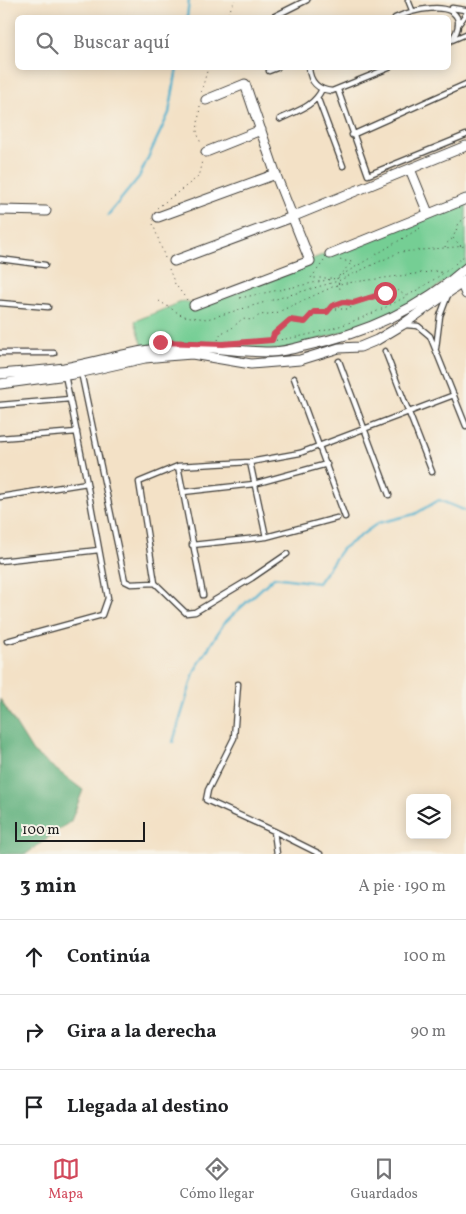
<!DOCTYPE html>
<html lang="es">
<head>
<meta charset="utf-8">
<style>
  body { margin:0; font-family:Vollkorn,serif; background:#f6f6f6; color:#202124 }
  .controls { position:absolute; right:15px; bottom:15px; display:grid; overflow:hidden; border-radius:8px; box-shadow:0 2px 12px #0003 }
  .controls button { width:45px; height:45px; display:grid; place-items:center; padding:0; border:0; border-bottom:1px solid #e0e0e0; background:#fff; color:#202124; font:25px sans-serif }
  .scale { position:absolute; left:15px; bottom:12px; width:130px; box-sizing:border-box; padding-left:5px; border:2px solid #1c1c1c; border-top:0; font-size:14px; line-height:18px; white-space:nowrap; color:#1c1c1c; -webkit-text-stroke:4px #f7f3e8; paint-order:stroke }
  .stop { position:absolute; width:15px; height:15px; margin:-11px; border:4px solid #d1495b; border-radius:50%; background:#fff }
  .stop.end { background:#d1495b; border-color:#fff; box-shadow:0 1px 5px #0008 }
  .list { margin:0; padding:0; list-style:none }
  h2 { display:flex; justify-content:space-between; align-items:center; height:65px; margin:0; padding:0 20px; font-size:21px }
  h2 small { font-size:16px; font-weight:400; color:#757577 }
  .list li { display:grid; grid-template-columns:32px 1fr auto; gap:15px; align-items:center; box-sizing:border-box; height:75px; padding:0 20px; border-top:1px solid #e0e0e0 }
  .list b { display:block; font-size:19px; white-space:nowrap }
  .list em { font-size:16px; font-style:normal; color:#757577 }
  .icon { flex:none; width:28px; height:28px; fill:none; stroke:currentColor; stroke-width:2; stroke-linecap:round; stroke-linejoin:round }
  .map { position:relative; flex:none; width:466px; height:854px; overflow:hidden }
  .search { position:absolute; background:#fff; box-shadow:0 2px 12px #0003; left:15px; right:15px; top:15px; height:55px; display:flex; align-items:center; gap:12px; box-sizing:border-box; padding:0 18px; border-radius:8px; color:#757577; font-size:19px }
  .sheet { height:290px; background:#fff }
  nav { display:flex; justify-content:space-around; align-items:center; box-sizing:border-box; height:70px; border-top:1px solid #e0e0e0; background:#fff; font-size:14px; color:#757577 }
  nav a { display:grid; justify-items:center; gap:2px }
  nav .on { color:#d1495b }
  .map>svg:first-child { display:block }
  .green { fill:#75ce94; stroke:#487558 }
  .forest { fill:#60b17e; stroke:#3e664d }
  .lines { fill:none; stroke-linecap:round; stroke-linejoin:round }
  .stream { stroke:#4dafcc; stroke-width:2.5 }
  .lane-casing { stroke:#3c3a36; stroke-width:7 }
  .street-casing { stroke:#3c3a36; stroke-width:11 }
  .path { stroke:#3c3a36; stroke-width:1; stroke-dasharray:1 4; stroke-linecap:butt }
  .lane { stroke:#fff; stroke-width:4.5 }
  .street { stroke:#fff; stroke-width:9 }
  .route { stroke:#d1495b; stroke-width:6 }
</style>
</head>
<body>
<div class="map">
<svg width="466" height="854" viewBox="0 0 466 854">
  <rect width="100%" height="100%" fill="#f7f3e8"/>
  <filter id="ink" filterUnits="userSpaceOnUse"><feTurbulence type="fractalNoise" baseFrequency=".02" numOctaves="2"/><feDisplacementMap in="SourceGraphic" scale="10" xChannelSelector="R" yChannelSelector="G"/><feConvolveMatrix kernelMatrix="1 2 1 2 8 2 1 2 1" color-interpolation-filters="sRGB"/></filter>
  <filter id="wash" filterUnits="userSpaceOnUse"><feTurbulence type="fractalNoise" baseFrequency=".0096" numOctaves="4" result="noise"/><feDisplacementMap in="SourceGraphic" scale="20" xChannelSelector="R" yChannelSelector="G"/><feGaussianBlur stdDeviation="1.12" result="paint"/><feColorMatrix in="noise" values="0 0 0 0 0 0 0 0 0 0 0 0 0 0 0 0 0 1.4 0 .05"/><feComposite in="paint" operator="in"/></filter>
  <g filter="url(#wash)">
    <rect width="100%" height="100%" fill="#f3e1c6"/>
    <!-- green -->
    <path class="green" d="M466,199v69l-73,48 -108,34h-141l-9,-29 49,-20 10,4z"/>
    <!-- forest -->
    <path class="forest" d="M0,699l33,53 50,38 -12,31 -45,33h-26z"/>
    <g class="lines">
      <!-- stream -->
      <path class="stream" d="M187,18l2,-18
        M108,215l31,-38 30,-64 8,-45
        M173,742l22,-72 29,-47 50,-46 44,6 24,-34 36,-26 37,-9 24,-14 27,11"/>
    </g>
  </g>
  <g filter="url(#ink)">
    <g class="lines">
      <defs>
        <path id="lane" d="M408,0l4,10
          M452,8l13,2
          M271,18l36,-18
          M395,18c17,-8 57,-18 63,2 1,9 -3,16 -8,21
          M458,25l8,-11
          M452,40l14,-6
          M309,68c1,14 9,22 23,23l57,-23
          M269,71l8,-3
          M338,90l30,85 98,-40
          M318,99l25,67
          M280,119c16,-8 34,-12 42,-30
          M352,135l114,-51
          M0,259l45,6
          M0,303l48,4
          M406,325l12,1 12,10 36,90
          M436,348l4,-32 8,-21
          M385,351l47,121
          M0,353h54
          M339,361l50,134
          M81,372l44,209 6,3 24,-1 31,30 9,-1 57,-34 35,-24
          M294,378l51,139
          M0,405l70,-6
          M0,438l77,-6
          M250,462l16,75
          M178,466l25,129
          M183,492l71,-8 73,-20
          M0,497l87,-14
          M192,545l74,-8 71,-19
          M0,561l99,-11
          M155,583l-16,-101 39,-16 72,-4 50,-9 154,-58
          M7,641l95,-26 6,-17 -21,-115 -22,-108
          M238,684l-4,54 -26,52 -2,10 68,31
          M277,854l-3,-23 46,23"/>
        <path id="street" d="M206,152l55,-22
          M410,169l18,44
          M0,210l46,1
          M158,217l118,-43
          M330,254l136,-55
          M174,261l113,-42 179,-73
          M462,284l4,10
          M194,305l116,-44 -33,-83 -32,-94 -39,16
          M0,374c21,-2 43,-3 64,-6 34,-6 66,-17 101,-20 35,-4 70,4 105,4 11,0 23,-3 34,-6 59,-12 116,-37 162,-78
          M0,384l74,-10 71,-16 21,-2 26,-2 59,10 49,-4 39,-12 21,-1 17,-7 25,-15 64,-45"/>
      </defs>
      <!-- lane casing -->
      <use href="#lane" class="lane-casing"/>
      <!-- street casing -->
      <use href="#street" class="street-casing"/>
      <!-- path -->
      <path class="path" d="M226,18l9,-18
        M201,92l7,-24
        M200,106l-3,26 4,12
        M157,208l41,-31 4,-16
        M153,224l12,34
        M461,246l-8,-8 6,-15 7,-6
        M445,247l1,-3 7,-6
        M324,261l-13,17h22
        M455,264l11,-10
        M169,269l6,15 12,16
        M339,276l13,-14 -13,-2
        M337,278l3,11
        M386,293l10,8
        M240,298l97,-20 83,-50
        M159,301l24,15 24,3 131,-38 62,-29 66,-6
        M331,309h19l3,-6
        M218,340l3,-7 10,-4 11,-10 10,1 8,-5 16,-2 63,-29 98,-13 6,2
        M272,340l2,-6 16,-14 15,2 10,-10h12l5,-6 11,-4 10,1 25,-10 19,-3 9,6
        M256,342c72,-4 138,-33 196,-75"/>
      <!-- lane -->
      <use href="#lane" class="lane"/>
      <!-- street -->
      <use href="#street" class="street"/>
    </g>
  </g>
  <g class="lines" filter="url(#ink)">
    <!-- route -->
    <path class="route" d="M160,342l63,2 49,-4 2,-6 16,-14 15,2 9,-10h13l5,-6 11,-4 10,1 32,-10"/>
  </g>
</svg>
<div class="controls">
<button><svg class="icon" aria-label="layers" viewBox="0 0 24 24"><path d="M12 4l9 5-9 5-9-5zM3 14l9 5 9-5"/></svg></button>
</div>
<div class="scale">100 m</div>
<div class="stop" style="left:385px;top:293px"></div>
<div class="stop end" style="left:160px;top:342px"></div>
<div class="search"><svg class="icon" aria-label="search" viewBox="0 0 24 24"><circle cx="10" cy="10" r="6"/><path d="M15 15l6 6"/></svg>Buscar aquí</div>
</div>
<section class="sheet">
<h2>3 min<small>A pie · 190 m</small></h2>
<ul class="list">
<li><svg class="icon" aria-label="ahead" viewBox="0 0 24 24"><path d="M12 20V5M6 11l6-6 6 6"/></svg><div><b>Continúa</b></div><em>100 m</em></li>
<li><svg class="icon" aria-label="right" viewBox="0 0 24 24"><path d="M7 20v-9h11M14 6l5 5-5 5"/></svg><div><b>Gira a la derecha</b></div><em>90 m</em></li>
<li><svg class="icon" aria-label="arrive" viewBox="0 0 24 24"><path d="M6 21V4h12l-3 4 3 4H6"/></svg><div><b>Llegada al destino</b></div></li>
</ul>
</section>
<nav>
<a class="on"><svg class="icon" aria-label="map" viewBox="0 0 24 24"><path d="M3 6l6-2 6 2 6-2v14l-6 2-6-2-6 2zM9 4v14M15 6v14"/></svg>Mapa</a>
<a><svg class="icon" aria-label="directions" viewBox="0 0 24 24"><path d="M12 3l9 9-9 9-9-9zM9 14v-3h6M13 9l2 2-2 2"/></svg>Cómo llegar</a>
<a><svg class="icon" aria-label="saved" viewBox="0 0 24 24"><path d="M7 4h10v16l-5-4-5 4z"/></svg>Guardados</a>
</nav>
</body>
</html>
